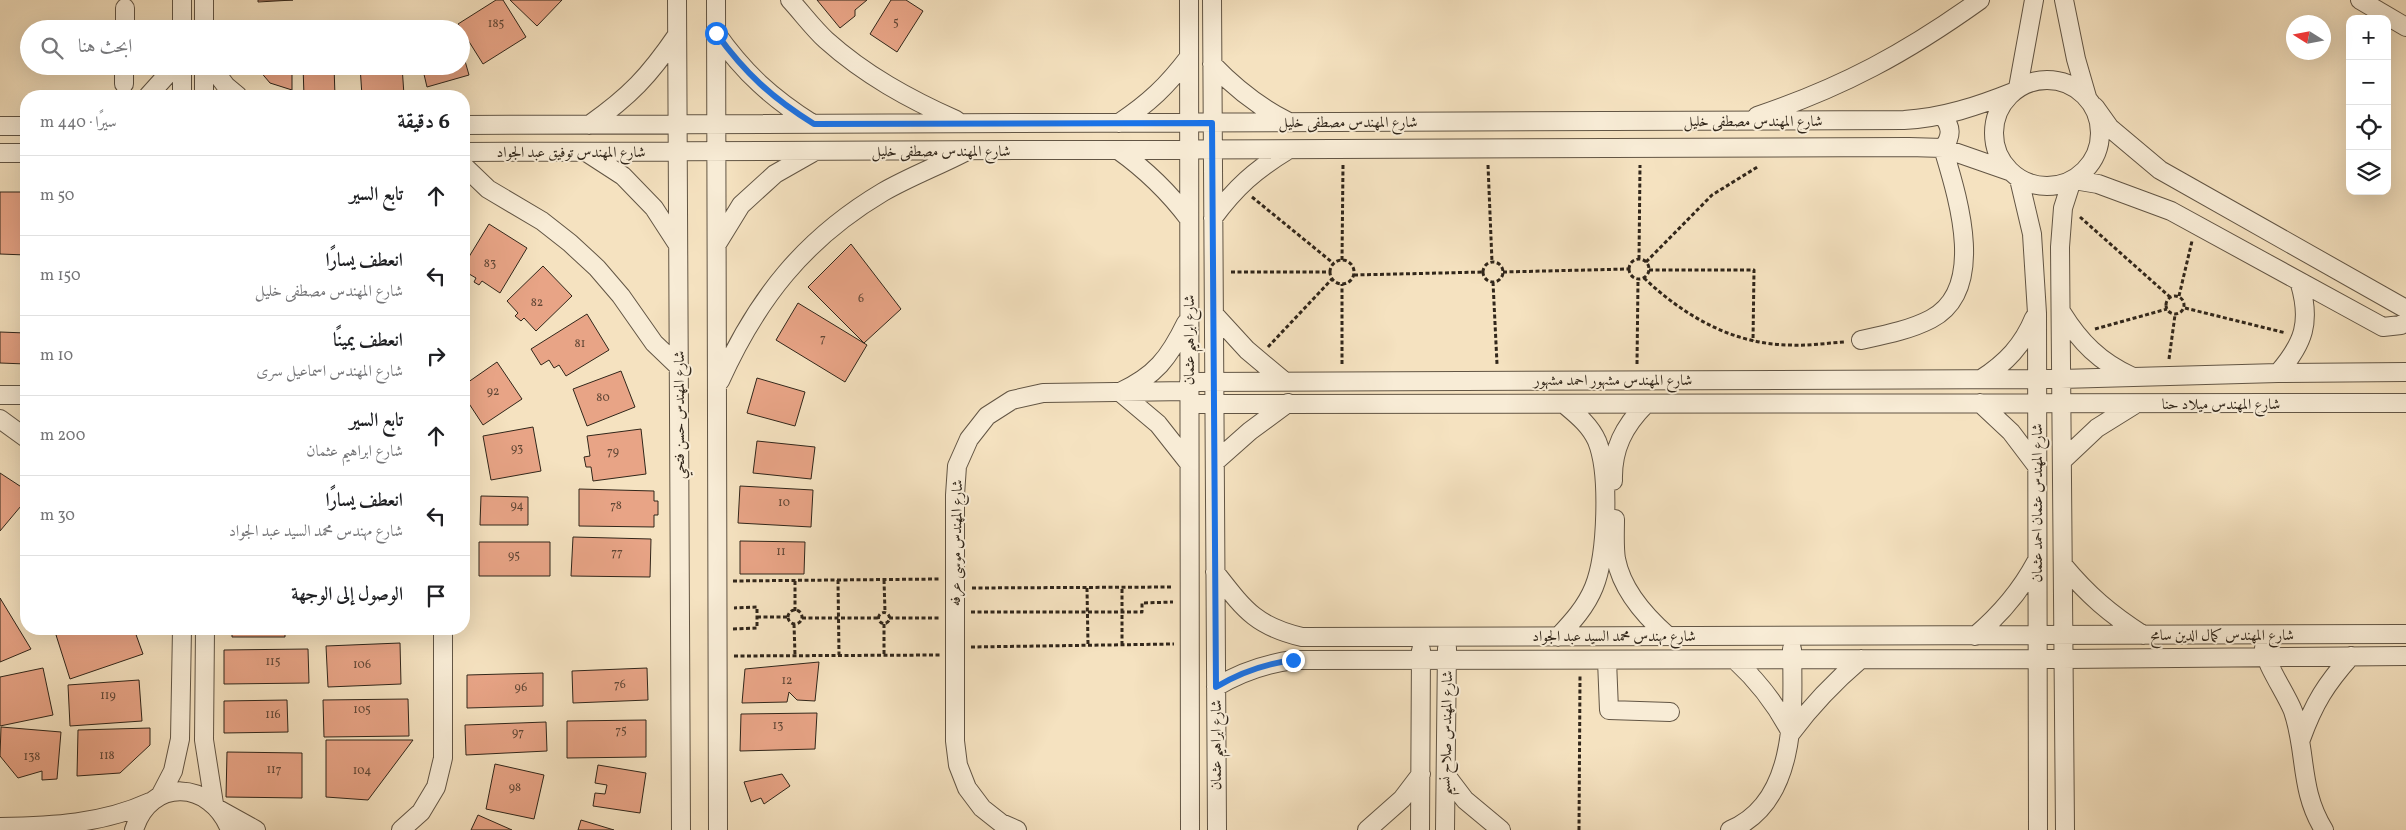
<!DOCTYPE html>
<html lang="ar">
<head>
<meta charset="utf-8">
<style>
  body { margin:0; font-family:Vollkorn,Amiri,serif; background:#f6f6f6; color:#202124; direction:rtl }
  .controls { position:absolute; right:15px; top:15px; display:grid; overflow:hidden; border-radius:10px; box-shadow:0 5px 20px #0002 }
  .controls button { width:45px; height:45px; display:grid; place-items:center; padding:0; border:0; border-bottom:1px solid #e0e0e0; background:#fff; color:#202124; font:25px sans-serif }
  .compass { position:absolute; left:2286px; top:15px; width:45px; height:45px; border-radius:50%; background:#fff; box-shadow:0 5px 20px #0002; rotate:281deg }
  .stop { position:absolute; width:15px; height:15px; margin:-11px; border:4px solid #1a73e8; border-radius:50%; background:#fff }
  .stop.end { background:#1a73e8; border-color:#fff; box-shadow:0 1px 5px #0008 }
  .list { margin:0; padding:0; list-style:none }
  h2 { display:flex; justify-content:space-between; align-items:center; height:65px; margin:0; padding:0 20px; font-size:21px }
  h2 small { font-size:16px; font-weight:400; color:#757577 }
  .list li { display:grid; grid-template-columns:32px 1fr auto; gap:15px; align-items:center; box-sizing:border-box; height:80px; padding:0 20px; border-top:1px solid #e0e0e0 }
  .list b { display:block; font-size:19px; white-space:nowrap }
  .list p { margin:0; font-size:16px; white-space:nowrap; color:#757577 }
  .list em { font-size:16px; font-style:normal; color:#757577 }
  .icon { flex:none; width:28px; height:28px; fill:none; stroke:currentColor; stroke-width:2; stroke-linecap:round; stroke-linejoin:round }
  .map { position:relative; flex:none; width:2406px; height:830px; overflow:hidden; direction:ltr }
  .search { position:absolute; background:#fff; box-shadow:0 5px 20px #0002; left:20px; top:20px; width:450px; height:55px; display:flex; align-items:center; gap:12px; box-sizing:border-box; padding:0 18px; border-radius:28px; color:#757577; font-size:19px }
  .panel { position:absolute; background:#fff; box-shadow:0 5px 20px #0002; left:20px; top:90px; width:450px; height:545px; border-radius:20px; direction:rtl }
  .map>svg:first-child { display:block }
  .building { fill:#e8a486; stroke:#31261a }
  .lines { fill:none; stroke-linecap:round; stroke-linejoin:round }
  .minor-casing { stroke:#625544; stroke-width:20 }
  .path { stroke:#31261a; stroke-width:3; stroke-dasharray:4 2.5; stroke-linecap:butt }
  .minor { stroke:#f8ecd6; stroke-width:18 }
  .route { stroke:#1a73e8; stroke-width:6 }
  .labels { text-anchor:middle; stroke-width:4; stroke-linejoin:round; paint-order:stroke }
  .number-label { font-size:12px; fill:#5f4635 }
  .street-label { font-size:15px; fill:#31261a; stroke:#f8ecd6 }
</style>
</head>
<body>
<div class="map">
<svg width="2406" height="830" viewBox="0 0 2406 830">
  <rect width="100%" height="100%" fill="#f5e2c0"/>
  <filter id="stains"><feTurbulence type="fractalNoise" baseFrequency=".004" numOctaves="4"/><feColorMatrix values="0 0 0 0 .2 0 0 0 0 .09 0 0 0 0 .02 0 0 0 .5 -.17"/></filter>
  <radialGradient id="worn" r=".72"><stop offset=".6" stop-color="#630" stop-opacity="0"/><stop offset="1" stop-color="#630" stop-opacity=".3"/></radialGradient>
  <!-- building -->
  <path class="building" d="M258,0h35l-35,2z
    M496,0h7l23,37 -43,27 -25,-40z
    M510,0h52l-25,26z
    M817,0h50l-12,10v6l-15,12z
    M891,0h15l17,11 -26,41 -27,-18z
    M454,23l2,6h-21z
    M248,25h45v4h-45z
    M461,47l8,28 -42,12 -5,-21h39z
    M258,66h34v24l-22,-7 -11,-13z
    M303,66h31l1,30h-31z
    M360,66h42l2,29 -42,1z
    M0,192h26v63l-26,-1z
    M489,224l38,24 -27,45 -18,-12 -3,4 -5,-3 2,-4 -12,-7v-6z
    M851,244l50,65 -37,34 -56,-56z
    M543,266l29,30 -36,35 -12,-13 -3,3 -6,-5 3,-3 -11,-12z
    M798,303l69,42 -22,37 -69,-42z
    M587,314l22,36 -43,26 -7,-11 -5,3 -5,-8 -8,5 -10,-16z
    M0,332l26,1v31l-26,-1z
    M497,362l25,37 -39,26 -19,-29v-11z
    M621,371l14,36 -48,19 -14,-37z
    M757,378l48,14 -10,34 -48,-13z
    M533,427l8,44 -50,9 -8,-44z
    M641,429l5,45 -53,7 -2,-14h-5l-2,-10 6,-1 -3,-20z
    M757,441l58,6 -4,32 -58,-6z
    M0,473l26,17v10l-26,31z
    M740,486l73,4 -2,37 -73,-4z
    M579,489l75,2v10h4v14h-4v12l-75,-1z
    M481,496l47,1v28h-48z
    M573,537l78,2 -1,38 -79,-1z
    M740,541l65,1 -1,32h-64z
    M479,542h71v34h-71z
    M0,598l31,51 -31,13z
    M74,629h60l9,25 -73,25 -14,-44z
    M232,629h53v8h-53z
    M334,629h79v1l-79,1z
    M400,643l1,41 -73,3 -2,-41z
    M308,649l1,34 -85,1v-34z
    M819,662l-4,39 -18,-1 -8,-8 -2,10 -45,1 3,-34z
    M43,668l10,47 -53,11v-49z
    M647,668l1,32 -75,3 -1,-32z
    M543,673v33l-76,2v-33z
    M139,680l3,41 -72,5 -2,-41z
    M408,699l1,37 -85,1 -1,-37z
    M287,700l1,32 -64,1v-32z
    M817,713l-2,36 -75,2 1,-37z
    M646,720v37l-79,1v-37z
    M546,722l1,29 -81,4 -1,-30z
    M1,727l60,5 -4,47 -15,1v-9l-24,7 -18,-22z
    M150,728v17l-30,28 -43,3 1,-46z
    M326,740h87l-45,60 -42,-3z
    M227,752l75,1v45l-76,-1z
    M495,764l49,11 -10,44 -48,-10z
    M598,765l48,8 -6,40 -47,-7 2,-13 10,1 2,-9 -12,-2z
    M782,774l8,12 -26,18 -3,-6 -10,4 -7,-20z
    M478,815l34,15h-41z
    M581,820l33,10h-36z"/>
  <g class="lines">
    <defs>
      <path id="minor" d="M677,0l4,830
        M716,0l2,830
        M790,0c12,13 23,28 36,40 39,35 83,59 130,80
        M1189,0l1,830
        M1212,0l5,830
        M2064,0l12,59 11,38
        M2360,0l46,27
        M125,29v-21
        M182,29v-29
        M204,29v-29
        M716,33c28,40 56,65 97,91
        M1212,64c23,24 45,42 75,57
        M211,66l15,20 12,10
        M1994 133a53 53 0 1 1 106 0a53 53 0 1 1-106 0Z
        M124,84v-18
        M2018,88l16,-88
        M148,96l27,-30
        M182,96v-30
        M204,96v-30
        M2095,107l15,21 50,42 246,139
        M1757,116c86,-29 149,-63 223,-116
        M1119,123c30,-20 48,-37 70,-66
        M464,125l1440,-5c38,-2 74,-14 109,-28
        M589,125c41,-29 60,-49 88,-90
        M0,126h26
        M1118,150c28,20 50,41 71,69
        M464,152l1445,-5 34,1 66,23
        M586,152l37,24 31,32 24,37
        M0,153h26
        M464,166l24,23 54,32 28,22 27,25 24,28 33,47 25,24
        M2019,179l13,55 5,79 1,517
        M2074,180l24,4 73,27 212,116 18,-2 5,-4
        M1213,218c23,-31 42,-48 75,-68
        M717,244l24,-39 34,-31 37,-21
        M2062,313c18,29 38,49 69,63
        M1214,314l33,36 37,31
        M1186,323c-17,35 -31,53 -66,69l38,32 30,38
        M1861,340c23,-5 49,-10 70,-21 57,-30 26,-124 12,-171 9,-12 9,-21 -1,-33
        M2278,373c26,-30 33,-51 22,-89
        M1981,379c25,-16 42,-34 53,-61
        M720,381c37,-82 84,-142 163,-189 26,-15 55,-26 82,-40
        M1189,382l872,-3 217,-6 128,-1
        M0,395h26
        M1980,403l31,29 25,33
        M1190,404l1216,-1
        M0,419l26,19
        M2062,461l35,-33 37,-23
        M1215,462l35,-31 38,-28
        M1613,481c-1,-32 11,-55 33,-77
        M1615,519c0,13 -1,27 1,40 6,31 29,57 52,77
        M2063,565c25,30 47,49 80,70
        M1215,572c29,37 40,54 87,65l1104,-3
        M205,629l-1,111 10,64
        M1975,636c26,-22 45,-44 61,-74
        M1558,637c14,-15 28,-30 36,-50 13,-32 16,-114 3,-146 -7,-16 -20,-26 -33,-37
        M2264,648c1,16 22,45 29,63 14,41 6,79 31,119
        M1607,660l2,50 61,2
        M1735,660c24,22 41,44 56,73 21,-28 43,-51 70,-74
        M1216,687c25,-15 48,-23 77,-27l771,-1 342,-3
        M2301,739c13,-36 25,-55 50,-83
        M1446,775l19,25 36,30
        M160,796l13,-25 7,-32 2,-110
        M220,810l36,20
        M0,827c52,-1 102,-3 150,-25
        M134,830c16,-53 77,-50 96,0
        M401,830l20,-18 15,-25 7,-29v-129
        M1017,830l-16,-7 -19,-15 -15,-20 -9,-23 -3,-24v-246l2,-29 12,-27 18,-23 25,-16 31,-7 146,-2
        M1367,830l35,-31 19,-25
        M1420,830l1,-180
        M1445,830l2,-182
        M1730,830c68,-28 63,-121 62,-181
        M2065,830l-5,-583 3,-39 9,-28"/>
    </defs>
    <!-- minor casing -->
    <use href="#minor" class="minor-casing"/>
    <!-- path -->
    <path class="path" d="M1488,165l4,97
      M1252,197l81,66
      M2080,217l90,80
      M1629 269a10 10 0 1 1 20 0a10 10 0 1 1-20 0Z
      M1639,259l1,-94
      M1330 272a12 12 0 1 1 24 0a12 12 0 1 1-24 0Z
      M1342,260l1,-95
      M1646,262l66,-67 47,-29
      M1483 272a10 10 0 1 1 20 0a10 10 0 1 1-20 0Z
      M1649,270h105l-1,71
      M1231,272h99
      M1503,272l125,-3
      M1354,275l129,-3
      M1644,278c40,38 90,67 147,67 18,1 36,-2 54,-3
      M1493,282l4,82
      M2166 305a9 9 0 1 1 18 0a9 9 0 1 1-18 0Z
      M2179,296l13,-55
      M2185,308l101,25
      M2095,329l72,-20
      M1268,347l64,-68
      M2169,359l6,-44
      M1342,364v-80
      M1637,364l1,-84
      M838,580l1,75
      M884,580l1,32
      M733,581l206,-2
      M972,588l201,-1
      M1087,588l1,57
      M788 617a7 7 0 1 1 14 0a7 7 0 1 1-14 0Z
      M795,611v-31
      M971,612h171v-9l31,-1
      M878.5 618a5.5 5.5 0 1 1 11 0a5.5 5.5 0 1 1-11 0Z
      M757,617h31
      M802,618h76
      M889,618h50
      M794,624l1,31
      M884,624v31
      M733,629l24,-1v-21l-23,1
      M1122,645v-58
      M971,647l203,-3
      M734,656l206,-1
      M1579,830l1,-154"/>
    <!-- minor -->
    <use href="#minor" class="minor"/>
  </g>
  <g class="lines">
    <!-- route -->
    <path class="route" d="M716,33c29,40 56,65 98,91l398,-1 4,564c25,-15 48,-23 77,-27"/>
  </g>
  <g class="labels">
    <!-- number labels -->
    <g class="number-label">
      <text x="896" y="26">5</text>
      <text x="496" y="27">185</text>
      <text x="490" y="267">83</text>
      <text x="861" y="302">6</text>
      <text x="537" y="306">82</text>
      <text x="823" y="342">7</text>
      <text x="580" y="347">81</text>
      <text x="493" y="395">92</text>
      <text x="603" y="401">80</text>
      <text x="517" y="452">93</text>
      <text x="613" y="455">79</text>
      <text x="784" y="506">10</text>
      <text x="517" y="509">94</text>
      <text x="616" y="509">78</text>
      <text x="781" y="555">11</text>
      <text x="617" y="556">77</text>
      <text x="514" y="559">95</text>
      <text x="273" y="665">115</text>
      <text x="362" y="668">106</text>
      <text x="787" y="684">12</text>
      <text x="620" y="688">76</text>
      <text x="521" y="691">96</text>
      <text x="108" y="699">119</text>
      <text x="362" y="713">105</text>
      <text x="273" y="718">116</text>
      <text x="778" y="729">13</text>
      <text x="621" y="734">75</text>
      <text x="518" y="736">97</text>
      <text x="107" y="759">118</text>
      <text x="32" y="760">138</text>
      <text x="274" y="773">117</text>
      <text x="362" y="774">104</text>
      <text x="515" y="791">98</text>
    </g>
    <!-- street labels -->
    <g class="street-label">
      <text x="1753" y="126">شارع المهندس مصطفى خليل</text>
      <text x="1348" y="127">شارع المهندس مصطفى خليل</text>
      <text x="941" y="156">شارع المهندس مصطفى خليل</text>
      <text x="571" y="157">شارع المهندس توفيق عبد الجواد</text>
      <text transform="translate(1189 340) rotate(-90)" y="5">شارع ابراهيم عثمان</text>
      <text x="1613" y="385">شارع المهندس مشهور احمد مشهور</text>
      <text x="2221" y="409">شارع المهندس ميلاد حنا</text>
      <text transform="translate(679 415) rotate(-90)" y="5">شارع المهندس حسن فتحي</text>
      <text transform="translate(2037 503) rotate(-90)" y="5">شارع المهندس عثمان احمد عثمان</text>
      <text transform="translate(956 543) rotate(-89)" y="5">شارع المهندس موسى عرفه</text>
      <text x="2222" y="640">شارع المهندس كمال الدين سامح</text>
      <text x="1614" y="641">شارع مهندس محمد السيد عبد الجواد</text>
      <text transform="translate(1446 733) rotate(-89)" y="5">شارع المهندس صلاح نسيم</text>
      <text transform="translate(1216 745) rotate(-90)" y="5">شارع ابراهيم عثمان</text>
    </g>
  </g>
  <rect width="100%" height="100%" filter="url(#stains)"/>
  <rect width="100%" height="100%" fill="url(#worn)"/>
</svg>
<div class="controls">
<button>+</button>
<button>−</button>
<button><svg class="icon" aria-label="locate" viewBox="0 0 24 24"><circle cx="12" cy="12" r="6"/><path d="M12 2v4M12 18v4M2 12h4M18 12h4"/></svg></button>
<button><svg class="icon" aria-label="layers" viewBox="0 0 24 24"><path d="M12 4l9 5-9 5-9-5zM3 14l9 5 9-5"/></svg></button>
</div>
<svg class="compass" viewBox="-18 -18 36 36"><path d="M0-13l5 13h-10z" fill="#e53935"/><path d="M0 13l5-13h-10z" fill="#757577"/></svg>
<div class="stop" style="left:716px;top:33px"></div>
<div class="stop end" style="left:1293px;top:660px"></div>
<div class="search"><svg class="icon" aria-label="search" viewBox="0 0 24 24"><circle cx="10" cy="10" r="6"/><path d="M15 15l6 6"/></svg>ابحث هنا</div>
<section class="panel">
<h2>6 دقيقة<small>سيرًا · 440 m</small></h2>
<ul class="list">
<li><svg class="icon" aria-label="ahead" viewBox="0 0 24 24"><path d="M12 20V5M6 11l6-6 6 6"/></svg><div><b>تابع السير</b></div><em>50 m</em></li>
<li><svg class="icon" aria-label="left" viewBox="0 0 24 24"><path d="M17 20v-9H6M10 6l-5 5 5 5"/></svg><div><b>انعطف يسارًا</b><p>شارع المهندس مصطفى خليل</p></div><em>150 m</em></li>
<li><svg class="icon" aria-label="right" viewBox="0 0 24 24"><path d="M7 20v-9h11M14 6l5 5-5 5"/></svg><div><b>انعطف يمينًا</b><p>شارع المهندس اسماعيل سرى</p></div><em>10 m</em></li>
<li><svg class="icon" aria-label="ahead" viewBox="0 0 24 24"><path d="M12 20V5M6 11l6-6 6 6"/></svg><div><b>تابع السير</b><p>شارع ابراهيم عثمان</p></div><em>200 m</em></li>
<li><svg class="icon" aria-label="left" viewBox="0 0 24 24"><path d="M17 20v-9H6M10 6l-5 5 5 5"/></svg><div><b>انعطف يسارًا</b><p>شارع مهندس محمد السيد عبد الجواد</p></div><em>30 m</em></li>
<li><svg class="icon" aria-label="arrive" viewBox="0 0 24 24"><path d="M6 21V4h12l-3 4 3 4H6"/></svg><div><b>الوصول إلى الوجهة</b></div></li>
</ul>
</section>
</div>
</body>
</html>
